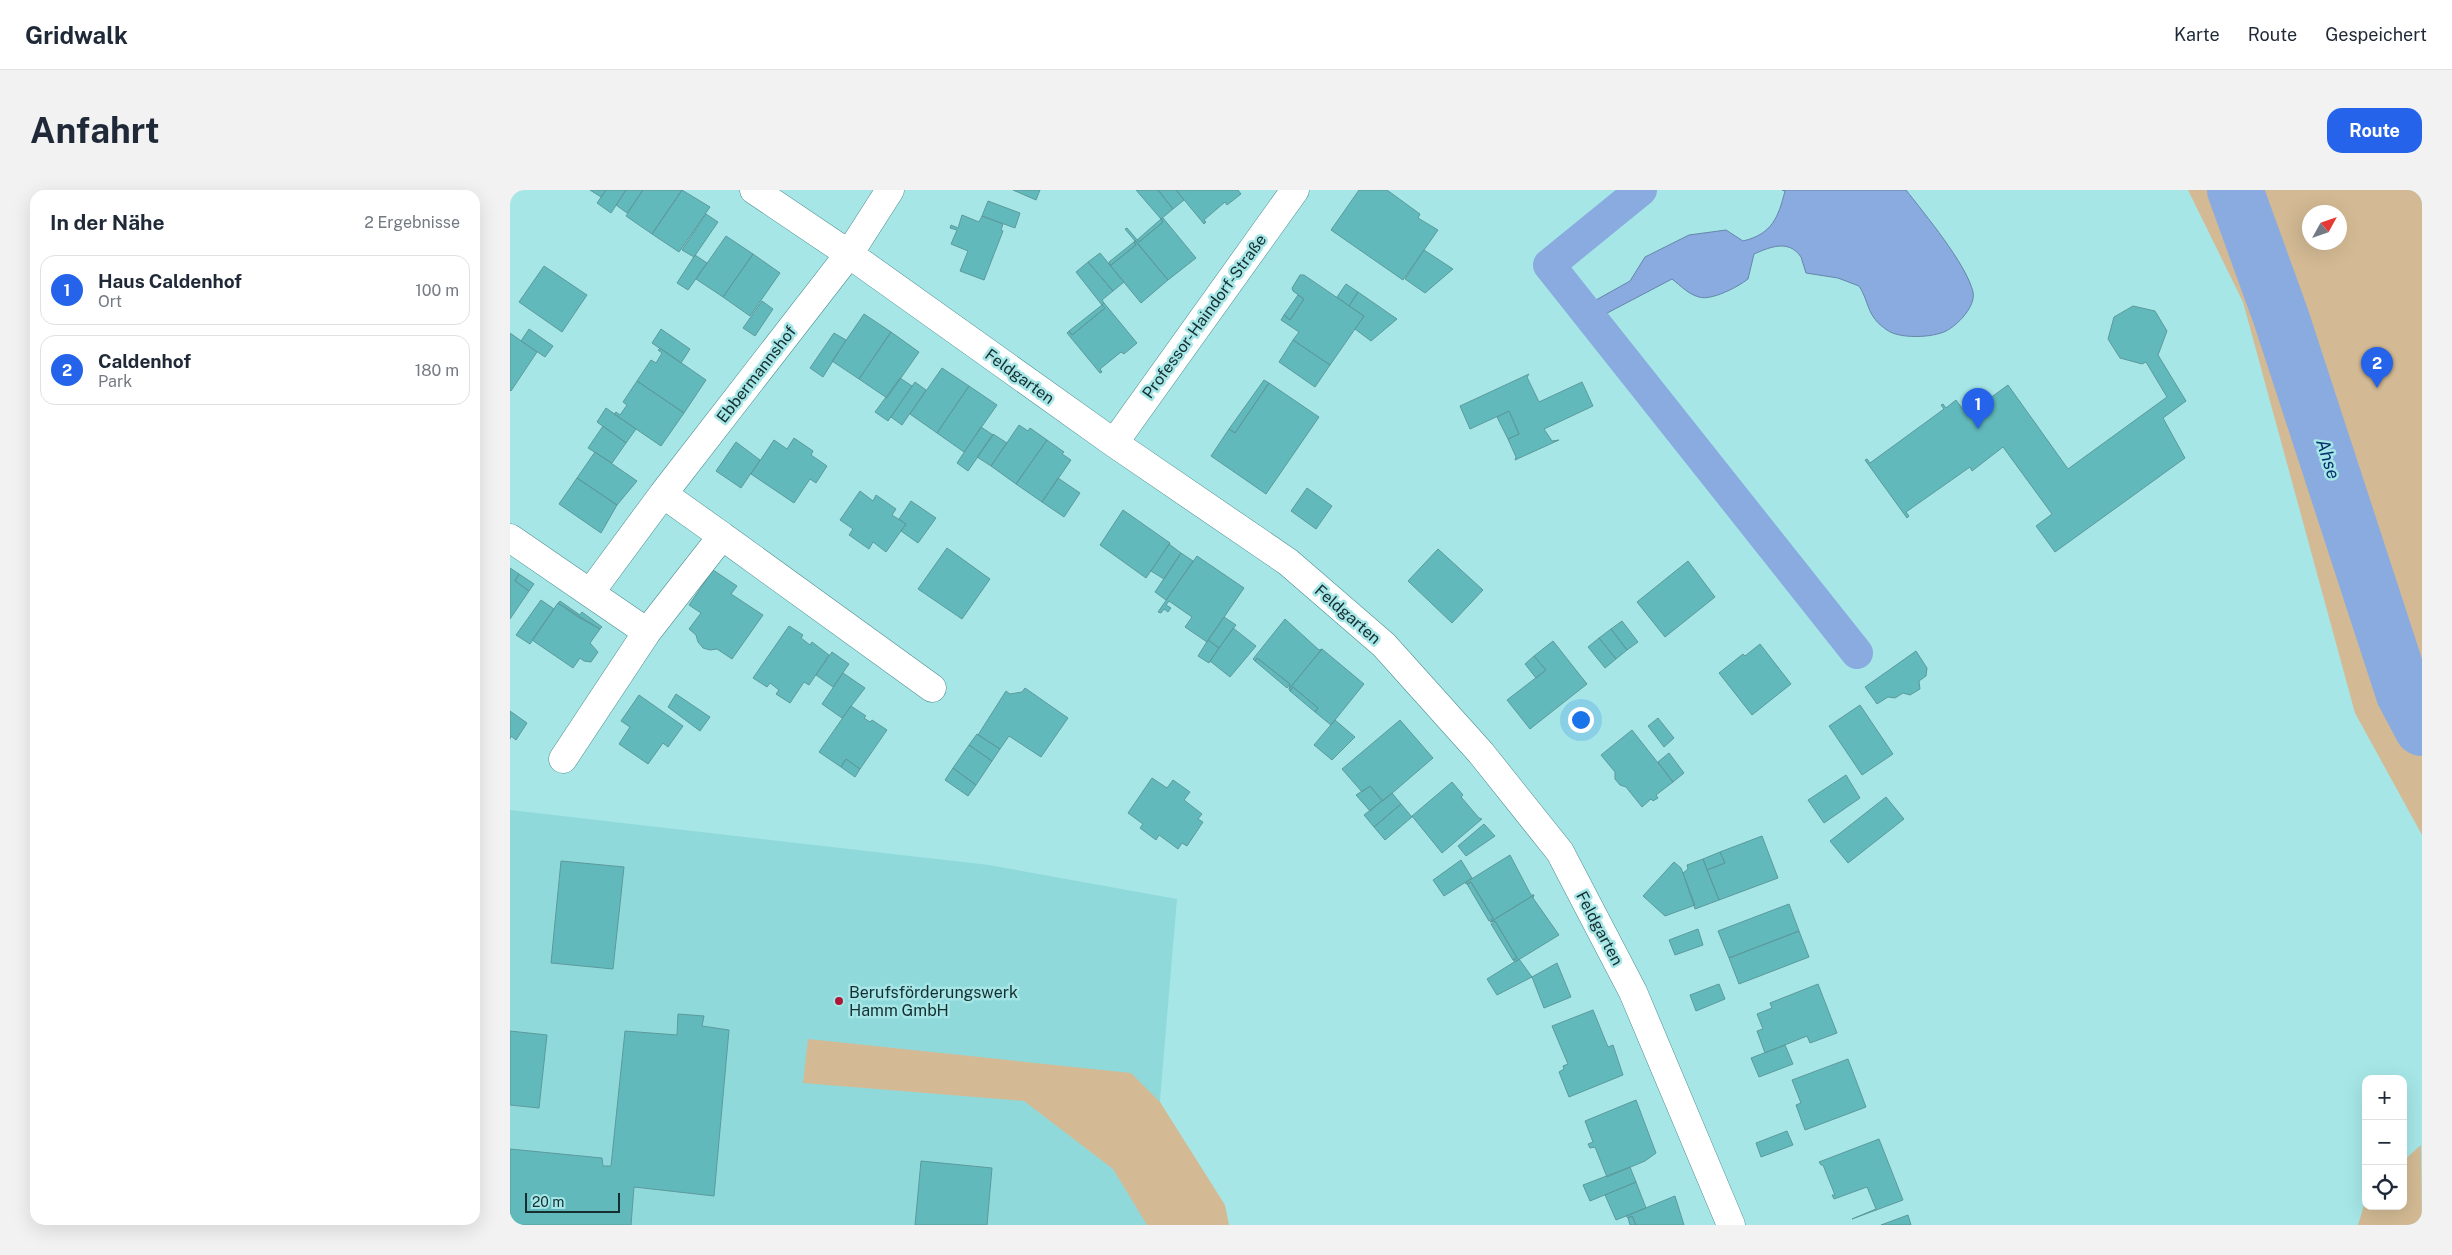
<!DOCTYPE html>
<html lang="de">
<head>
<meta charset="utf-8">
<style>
  body { margin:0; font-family:"Public Sans",sans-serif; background:#f2f2f3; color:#1f2937 }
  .controls { position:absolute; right:15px; bottom:15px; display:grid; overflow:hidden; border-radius:10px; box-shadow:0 5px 20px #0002 }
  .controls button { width:45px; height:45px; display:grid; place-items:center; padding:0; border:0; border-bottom:1px solid #e0e1e3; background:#fff; color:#1f2937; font:25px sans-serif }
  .compass { position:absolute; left:1792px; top:15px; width:45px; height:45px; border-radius:50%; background:#fff; box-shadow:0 5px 20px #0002; rotate:50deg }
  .scale { position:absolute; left:15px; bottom:12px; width:95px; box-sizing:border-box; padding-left:5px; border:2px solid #152f30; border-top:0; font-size:14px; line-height:18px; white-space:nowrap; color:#152f30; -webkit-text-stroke:4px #a6e6e7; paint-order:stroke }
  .you { position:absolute; left:1070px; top:529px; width:18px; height:18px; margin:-12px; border:4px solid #fff; border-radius:50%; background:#1a73e8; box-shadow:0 0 0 8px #1a73e833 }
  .badge { display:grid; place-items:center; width:32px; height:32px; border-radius:50%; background:#2563eb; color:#fff; font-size:16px; font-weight:700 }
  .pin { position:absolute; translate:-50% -41px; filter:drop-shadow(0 1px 2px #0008) }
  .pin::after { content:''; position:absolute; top:26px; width:18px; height:15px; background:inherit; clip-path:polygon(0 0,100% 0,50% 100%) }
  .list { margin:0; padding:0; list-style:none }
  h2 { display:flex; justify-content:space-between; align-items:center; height:65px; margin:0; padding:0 20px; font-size:21px }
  h2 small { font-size:16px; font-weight:400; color:#747a83 }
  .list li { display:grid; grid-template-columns:32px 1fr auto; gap:15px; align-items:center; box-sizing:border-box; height:70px; margin:0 10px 10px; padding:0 10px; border:1px solid #e0e1e3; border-radius:15px }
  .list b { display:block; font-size:19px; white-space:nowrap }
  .list p { margin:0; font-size:16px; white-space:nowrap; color:#747a83 }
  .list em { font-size:16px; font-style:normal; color:#747a83 }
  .icon { flex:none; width:28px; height:28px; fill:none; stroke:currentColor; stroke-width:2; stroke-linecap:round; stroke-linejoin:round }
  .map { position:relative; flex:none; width:1912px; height:1035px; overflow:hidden; border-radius:15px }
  header { display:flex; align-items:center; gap:30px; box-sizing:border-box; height:70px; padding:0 25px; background:#fff; border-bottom:1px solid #e0e1e3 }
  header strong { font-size:24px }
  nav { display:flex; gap:28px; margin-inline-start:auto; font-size:18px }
  .intro { display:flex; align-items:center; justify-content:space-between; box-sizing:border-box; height:120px; padding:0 30px }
  h1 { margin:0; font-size:35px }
  .button { padding:12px 22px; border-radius:15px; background:#2563eb; color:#fff; font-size:18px; font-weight:700 }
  main { display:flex; gap:30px; padding:0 30px }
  aside { flex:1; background:#fff; border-radius:15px; box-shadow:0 5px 20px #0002 }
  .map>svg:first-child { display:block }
  .built { fill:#90d9db }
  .green { fill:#d3ba94; fill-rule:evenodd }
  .water { fill:#89abdf; stroke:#6686aa }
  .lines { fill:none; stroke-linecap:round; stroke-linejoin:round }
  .canal { stroke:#89abdf; stroke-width:32 }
  .river { stroke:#89abdf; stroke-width:56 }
  .building { fill:#61b9bb; stroke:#5c9a9c }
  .minor-casing { stroke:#4e8d8f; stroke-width:29 }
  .minor { stroke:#fff; stroke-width:28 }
  .poi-dot { fill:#ac1735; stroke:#a6e6e7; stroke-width:2 }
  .labels { text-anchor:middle; stroke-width:5; stroke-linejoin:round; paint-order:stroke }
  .street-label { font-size:16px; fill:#152f30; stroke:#a6e6e7 }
  .poi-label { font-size:16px; fill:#152f30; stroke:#a6e6e7; text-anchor:start }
  .water-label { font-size:18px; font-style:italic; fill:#03306c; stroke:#a6e6e7 }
</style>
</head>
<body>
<header>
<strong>Gridwalk</strong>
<nav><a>Karte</a><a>Route</a><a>Gespeichert</a></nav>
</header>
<div class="intro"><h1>Anfahrt</h1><a class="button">Route</a></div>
<main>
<aside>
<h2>In der Nähe<small>2 Ergebnisse</small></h2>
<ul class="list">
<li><span class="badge">1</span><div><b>Haus Caldenhof</b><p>Ort</p></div><em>100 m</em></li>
<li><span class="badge">2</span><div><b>Caldenhof</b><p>Park</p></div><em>180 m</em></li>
</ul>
</aside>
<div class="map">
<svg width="1912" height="1035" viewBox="0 0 1912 1035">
  <rect width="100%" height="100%" fill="#a6e6e7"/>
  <!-- built -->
  <path class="built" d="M0,620l479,55 188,34 -24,284 17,42h-660z"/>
  <!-- green -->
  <path class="green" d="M1678,0h234v645l-67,-122 -112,-411zM1830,22v30h-30v-30z
    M298,849l323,34 29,29 65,103 4,20h-82l-34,-56 -89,-68 -221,-18z
    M1911,955l1,80h-64l8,-26v7h37v-45z"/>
  <!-- water -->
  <path class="water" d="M1272,0h124c18,23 61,75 67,102 3,14 -15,33 -27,39 -14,7 -47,8 -59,-1 -21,-14 -17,-27 -28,-44l-21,-8 -32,-5c-2,-5 -3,-11 -5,-16 -12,-18 -31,-10 -47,-3l-6,25c-10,8 -37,22 -49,18 -11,-3 -18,-11 -27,-18l-78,41 -15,-19 17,-1 34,-19 15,-24 44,-22 37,-5 17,11c29,-7 35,-23 42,-50z"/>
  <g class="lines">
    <!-- canal -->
    <path class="canal" d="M1131,0l-92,75 308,388"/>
    <!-- river -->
    <path class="river" d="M1725,0l46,127 123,377 18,34"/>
  </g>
  <!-- building -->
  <path class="building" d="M80,0h16l-5,7z
    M96,0h20l-15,23 -14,-10z
    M116,0h17l-16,23 -11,-8z
    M133,0h39l-30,44 -26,-18z
    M172,0l28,17 -31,45 -27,-18z
    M503,0h27l-4,10z
    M626,0h22l15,19 -12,10z
    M648,0h18l8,10 -11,9z
    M666,0h62l3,4 -14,11 -2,-3 -21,18 2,2 -2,2z
    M849,0h28l33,24 -2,4 20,12 -35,50 -72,-50z
    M478,11l32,12 -5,15 -33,-12z
    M196,24l12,8 -24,35 -12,-7z
    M452,25l17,7 3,-6 21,8 -2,6 2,1 -19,49 -24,-9 8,-20 -17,-7 6,-14 -7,-2 1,-3 7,3z
    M653,28l33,40 -28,22 -43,-51 2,-1 12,14 24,-20 -2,-3z
    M651,29l2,3 -24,20 -2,-2z
    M216,46l27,18 -30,43 -27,-18z
    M625,50l33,40 -27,23 -33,-40 3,2 25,-20 -2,-3z
    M624,52l2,3 -25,20 -2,-3z
    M914,60l29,19 -28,24 -20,-14z
    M590,63l24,29 -11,9 -25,-29z
    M243,64l27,19 -30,43 -27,-19z
    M185,65l12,8 -19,27 -11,-7z
    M578,72l25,29 -11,9 2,3 -2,2 -26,-33z
    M34,76l43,29 -25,37 -43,-30z
    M790,85h4l60,41 -34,49 -37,-25 6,-8 -18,-12 3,-5 6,5 14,-21 -11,-8 -1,-3z
    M836,94l12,8 -9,14 -12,-9z
    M848,102l39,27 -26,22 -16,-12 9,-13 -15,-10z
    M788,105l6,4 -14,21 -6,-5z
    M252,111l11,8 -18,27 -12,-8z
    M594,113l33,40 -13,11 -3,-2 -21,17 2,3 -2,1 -33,-40 2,-2 3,4 33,-27 -3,-3z
    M592,115l3,3 -33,27 -3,-4z
    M1623,116l22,5 12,20 -9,24 28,46 -23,17 22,40 -130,94 -19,-26 16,-12 -49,-67 -31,24 -2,-4 -64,45 3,4 -2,2 -42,-58 2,-1 3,4 74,-54 -3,-4 2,-1 3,4 10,-8 11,15 41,-30 60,84 99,-72 -21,-35 -4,2 -22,-6 -12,-19 6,-22z
    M354,124l27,18 -32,47 -27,-18z
    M19,139l24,17 -8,11 -24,-16z
    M151,139l29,20 -9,14 -29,-20z
    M381,142l28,20 -32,46 -28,-19z
    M0,143l27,19 -26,39 -1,-1z
    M324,143l12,7 -23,37 -13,-9z
    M783,150l37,25 -15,22 -36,-25z
    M150,158l46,32 -22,33 -47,-32 14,-21 5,3 6,-10 -4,-3z
    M432,178l27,18 -32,47 -27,-19z
    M1019,184l-2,3 12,25 43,-20 11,24 -49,23 8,12 7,-1 -44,20 1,-3 -8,-18 11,-5 -10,-23 -39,18 -10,-23z
    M390,188l12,8 -24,35 -13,-9z
    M754,190l5,3 -34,50 -6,-4z
    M127,191l47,32 -23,33 -47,-32 2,-2 4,3 7,-10 -4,-3z
    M405,192l11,8 -24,35 -11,-8z
    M759,193l50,34 -53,77 -55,-38 18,-27 6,4z
    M459,196l28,19 -33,47 -27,-19z
    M96,218l30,21 -10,14 -29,-21z
    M999,221l10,23 -11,5 -11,-22z
    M509,235l9,6 2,-3 17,12 -31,44 -25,-18z
    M93,236l23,17 -14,20 -24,-15z
    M471,237l12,8 -25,36 -11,-8z
    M483,244l14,9 -16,23 -14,-9z
    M284,248l19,13 -2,4 16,11 -11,17 -6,-4 -16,24 -43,-29 23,-34 13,9z
    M537,250l17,12 -2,2 9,6 -29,42 -26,-18z
    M226,252l24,18 -19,28 -25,-17z
    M85,262l42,29 -20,24 -40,-27z
    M67,288l40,27 -16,28 -42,-29z
    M548,288l22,15 -16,24 -22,-15z
    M797,298l25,18 -16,23 -25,-18z
    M350,301l13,10 3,-6 20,14 -4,6 14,9 -20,28 -13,-10 -4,7 -20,-14 4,-6 -13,-9z
    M401,311l25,17 -18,25 -17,-12 5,-7 -7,-5z
    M613,320l47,33 -24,35 -46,-33z
    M659,354l12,9 -17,26 -13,-8z
    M437,358l43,31 -28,40 -44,-30z
    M928,359l45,41 -31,33 -44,-42z
    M671,363l12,8 -27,39 -11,-8z
    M687,366l47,32 -37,54 -22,-15 7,-10 -23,-16 -3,4 5,3 -3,4 -4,-3 -3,4 -3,-1z
    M1178,371l27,36 -50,40 -28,-35z
    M0,378l9,6 -4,7 14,10 -19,28z
    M203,380l24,16 -6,8 32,21 -31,44 -15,-10 -7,1 -7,-2 -5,-6 -2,-7 -7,-6 12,-16 -12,-8z
    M9,384l15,10 -5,7 -14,-10z
    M31,410l13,9 -24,35 -14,-9z
    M50,411l20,14 2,-3 20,15 -2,2 -22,-12 -20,-14z
    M48,413l42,26 -10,14 8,9 -7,10 -7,-1 -4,-3 -7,10 -41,-28z
    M714,427l12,8 -17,23 -11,-8z
    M775,429l34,31 3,-1 -33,40 1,-5 -33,-26 -2,3 -2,-2z
    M1112,431l16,21 -11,8 -16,-21z
    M279,436l14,9 -2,3 9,7 2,-3 17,13 -20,30 -5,-3 -14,21 -14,-9 3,-4 -9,-7 -3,4 -14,-9z
    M723,438l23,18 -26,31 -20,-16z
    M1101,439l16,21 -11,9 -17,-21z
    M1089,448l17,21 -11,9 -17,-21z
    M698,450l11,8 -10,15 -11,-7z
    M1043,451l34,43 -57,45 -23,-29 39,-30 -12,-14z
    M1250,454l31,40 -39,31 -33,-42 24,-19 2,2z
    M812,459l42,35 -33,41 -16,-13 3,-4 -25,-21 -3,4 -1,-2z
    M1406,461l11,17 -1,8 -7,5 1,8 -10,6 -7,-2 -8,5 -7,-1 -11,7 -12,-17z
    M322,462l17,12 -16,23 -17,-12z
    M1024,466l12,14 -10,8 -11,-14z
    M747,468l33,26 -3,4 -32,-27z
    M333,483l22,15 -23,30 -20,-14z
    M783,497l25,21 -3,4 -25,-21z
    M515,498l43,30 -27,39 -32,-21 -9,13 -22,-14 28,-44 4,3 12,-2z
    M166,504l34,23 -10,14 -32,-24z
    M129,505l44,31 -15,21 -5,-4 -15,21 -29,-20 11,-17 -9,-6z
    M1350,515l33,49 -31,21 -33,-49z
    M341,516l15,10 -2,2 6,4 2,-2 15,10 -27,39 -14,-10 -5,8 -22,-15z
    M0,521l17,12 -11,17 -5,-4 -1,3z
    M1148,528l16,20 -10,9 -16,-21z
    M825,530l20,17 -23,23 -18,-15z
    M890,530l33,38 -50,43 -13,-15 -8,6 -20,-23z
    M1122,540l41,52 -17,13 2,3 -5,3 -2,-2 -9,8 -16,-20 -6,-2 -5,-6v-7l-14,-17z
    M467,544l23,15 -8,12 -23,-16z
    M459,555l23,16 -16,24 -23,-17z
    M1159,563l15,20 -11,9 -15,-20z
    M336,569l14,10 -5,8 -14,-10z
    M443,578l23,17 -8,11 -23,-16z
    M1336,585l14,23 -36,25 -16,-23z
    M642,588l15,10 6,-8 17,12 -6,8 18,14 -4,5 5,3 -16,24 -5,-3 -4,6 -19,-14 -3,5 -16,-12 3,-4 -15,-11z
    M942,592l11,13 -2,2 18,21 3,1 -40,34 -30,-37z
    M860,596l12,15 -12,10 -14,-16z
    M882,603l9,11 -27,23 -10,-12z
    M1376,607l18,22 -56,44 -18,-22z
    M891,614l11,13 -27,23 -11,-13z
    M974,634l11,12 -29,20 -8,-10z
    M1252,646l16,42 -59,22 -12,-30 18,-7 -5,-11z
    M1210,662l5,11 -18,7 -4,-11z
    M1000,665l21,40h3l-44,27 3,-4 -22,-36 -4,2 -2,-1z
    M1193,669l16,41 -24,9 -12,-36 5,-4 -1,-4z
    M951,670l11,18 -28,18 -11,-16z
    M51,671l63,6 -11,102 -62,-6z
    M1164,672l7,6 14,37 -30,11 -22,-20z
    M961,692l22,36 -4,3 -22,-37z
    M1024,705l-1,3 26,37 -44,27 -2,-2 4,-2 -22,-37 -5,1z
    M1279,714l10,27 -70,27 -11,-27z
    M985,731l22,37 -4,2 -22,-36z
    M1188,739l5,16 -28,10 -6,-15z
    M1289,741l10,26 -70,27 -10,-26z
    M1009,769l13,18 -35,18 -10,-16z
    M1047,773l14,34 -27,11 -12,-31z
    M1209,794l6,15 -29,12 -6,-16z
    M1308,794l19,49 -27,10 -3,-7 -42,17 -8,-22 6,-2 -6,-15 15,-6 -2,-5z
    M1083,820l15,37 5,-2 10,30 -54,22 -10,-25 5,-3 -1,-3 5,-2 -16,-38z
    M168,824l26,2 -2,10 27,4 -15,166 -80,-9 -3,38h-121v-76l92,9 1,8h8l14,-135 52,4z
    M0,841l37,4 -8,73 -29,-3z
    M1275,855l8,19 -34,13 -8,-19z
    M1338,869l18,48 -61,23 -9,-25 5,-2 -9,-23z
    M1126,910l20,53 -11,8 -38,16 -12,-30 -5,1 -2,-4 5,-2 -8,-21z
    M1277,941l6,14 -32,12 -5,-14z
    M1369,949l24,61 -51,19 24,-10 -9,-22 -33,12 -2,-4h3l-12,-30h-2l-2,-3z
    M411,971l71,7 -5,57h-72z
    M1120,977l6,15 -46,19 -7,-16z
    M1126,992l10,26 -30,12 -11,-25z
    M1165,1006l9,29h-48l-4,-9 -4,2 -2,-2z
    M1398,1025l3,10h-30z
    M1122,1026l4,9h-6l-2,-7z"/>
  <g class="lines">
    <defs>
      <path id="minor" d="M244,0l95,64 265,189 174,119 96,83 97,108 79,99 73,140 98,233
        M604,253l181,-253
        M212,346l210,152
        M0,348l80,55 73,-99 186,-240 41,-64
        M80,403l57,39 75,-96 -59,-42
        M53,569l84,-127"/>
    </defs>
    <!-- minor casing -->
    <use href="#minor" class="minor-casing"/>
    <!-- minor -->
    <use href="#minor" class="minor"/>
  </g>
  <!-- markers -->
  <circle class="poi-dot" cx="329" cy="811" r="5"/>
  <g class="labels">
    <!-- street labels -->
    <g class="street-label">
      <text transform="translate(694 126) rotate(-54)" y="6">Professor-Haindorf-Straße</text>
      <text transform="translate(246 184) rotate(-52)" y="6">Ebbermannshof</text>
      <text transform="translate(510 186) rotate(36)" y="6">Feldgarten</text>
      <text transform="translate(838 424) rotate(41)" y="6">Feldgarten</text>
      <text transform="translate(1090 738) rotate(62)" y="6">Feldgarten</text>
    </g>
    <!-- poi labels -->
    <g class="poi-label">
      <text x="339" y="808">Berufsförderungswerk<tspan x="339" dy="18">Hamm GmbH</tspan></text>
    </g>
    <!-- water labels -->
    <g class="water-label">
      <text transform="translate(1818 269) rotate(72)" y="6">Ahse</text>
    </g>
  </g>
</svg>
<div class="controls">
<button>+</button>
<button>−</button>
<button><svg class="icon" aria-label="locate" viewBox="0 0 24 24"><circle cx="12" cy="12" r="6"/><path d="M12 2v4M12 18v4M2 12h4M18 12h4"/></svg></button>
</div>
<svg class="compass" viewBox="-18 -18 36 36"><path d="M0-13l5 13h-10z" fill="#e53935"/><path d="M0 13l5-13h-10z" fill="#747a83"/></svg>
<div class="scale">20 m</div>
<div class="you"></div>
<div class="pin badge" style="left:1468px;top:239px">1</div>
<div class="pin badge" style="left:1867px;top:198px">2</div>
</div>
</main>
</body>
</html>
